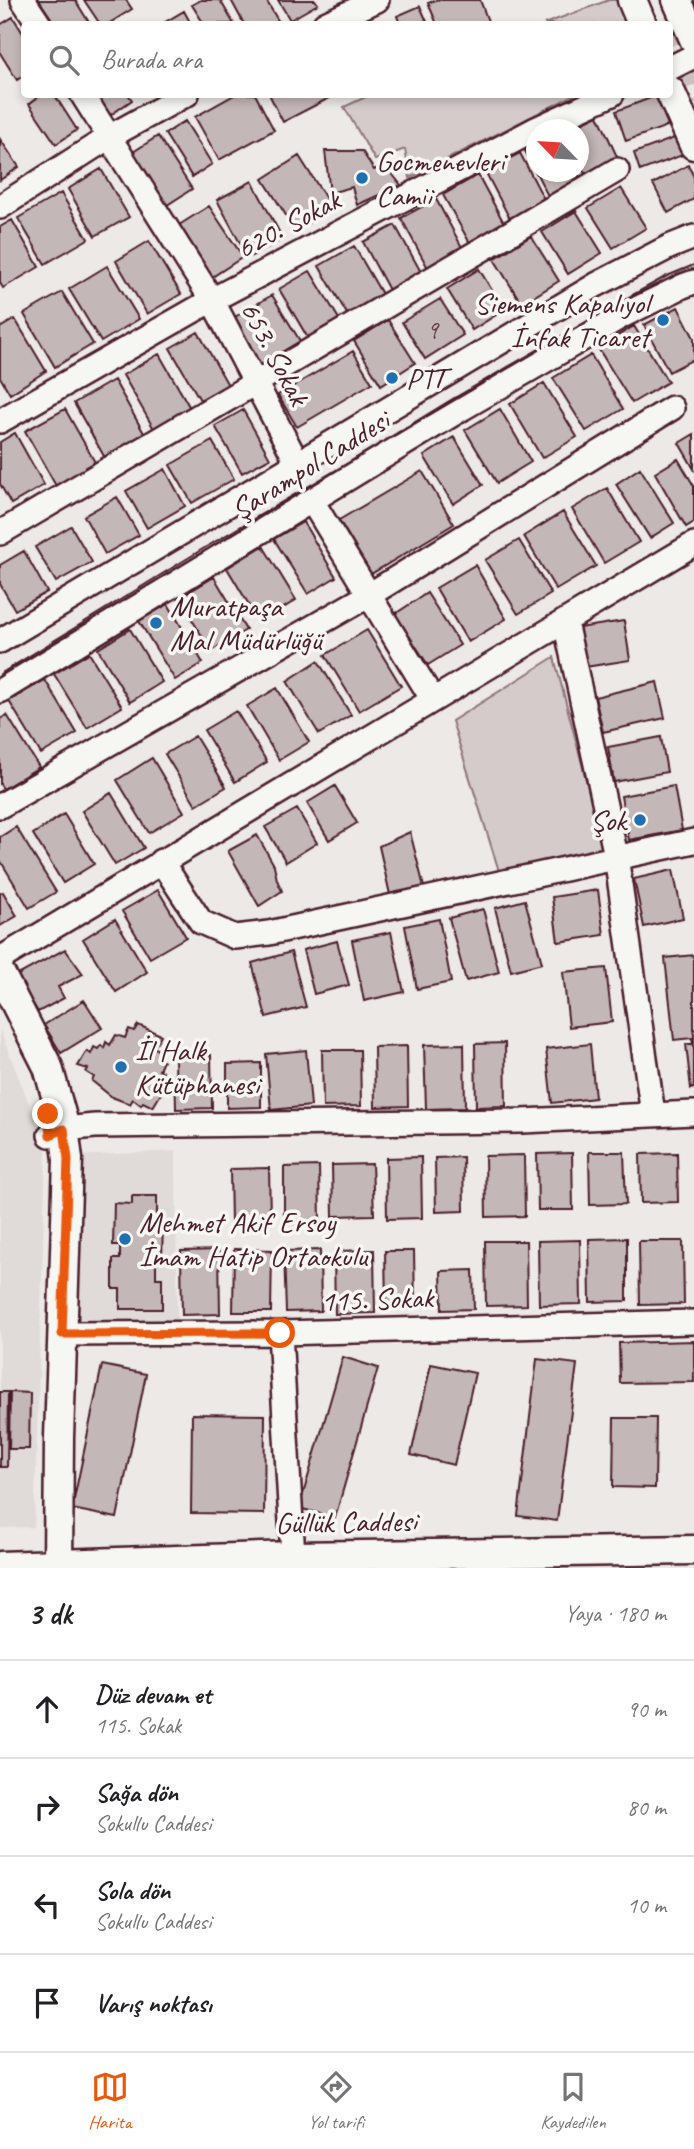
<!DOCTYPE html>
<html lang="tr">
<head>
<meta charset="utf-8">
<style>
  body { margin:0; font-family:Caveat,sans-serif; background:#f6f6f6; color:#202124 }
  .compass { position:absolute; left:526px; top:119px; width:63px; height:63px; border-radius:50%; background:#fff; box-shadow:0 4px 10px #0003; rotate:295deg }
  .stop { position:absolute; width:21px; height:21px; margin:-16px; border:5px solid #ea580c; border-radius:50%; background:#fff }
  .stop.end { background:#ea580c; border-color:#fff; box-shadow:0 2px 7px #0008 }
  .list { margin:0; padding:0; list-style:none }
  h2 { display:flex; justify-content:space-between; align-items:center; height:91px; margin:0; padding:0 28px; font-size:30px }
  h2 small { font-size:23px; font-weight:400; color:#757577 }
  .list li { display:grid; grid-template-columns:46px 1fr auto; gap:21px; align-items:center; box-sizing:border-box; height:98px; padding:0 28px; border-top:2px solid #e0e0e0 }
  .list b { display:block; font-size:26px; white-space:nowrap }
  .list p { margin:0; font-size:23px; white-space:nowrap; color:#757577 }
  .list em { font-size:23px; font-style:normal; color:#757577 }
  .icon { flex:none; width:38px; height:38px; fill:none; stroke:currentColor; stroke-width:2; stroke-linecap:round; stroke-linejoin:round }
  .map { position:relative; flex:none; width:694px; height:1568px; overflow:hidden }
  .search { position:absolute; background:#fff; box-shadow:0 4px 10px #0003; left:21px; right:21px; top:21px; height:77px; display:flex; align-items:center; gap:18px; box-sizing:border-box; padding:0 24px; border-radius:7px; color:#757577; font-size:26px }
  .sheet { height:483px; background:#fff }
  nav { display:flex; justify-content:space-around; align-items:center; box-sizing:border-box; height:98px; border-top:2px solid #e0e0e0; background:#fff; font-size:19px; color:#757577 }
  nav a { display:grid; justify-items:center; gap:4px }
  nav .on { color:#ea580c }
  .map>svg:first-child { display:block }
  .built { fill:#e0dad8 }
  .green { fill:#d4cbca; stroke:#8f757a; stroke-width:2 }
  .building { fill:#c4b7b7; stroke:#4a1f2b; stroke-width:2 }
  .lines { fill:none; stroke-linecap:round; stroke-linejoin:round }
  .major-tunnel { stroke:#ccc1c1; stroke-width:28; stroke-dasharray:28 14; stroke-linecap:butt }
  .minor-casing { stroke:#4a1f2b; stroke-width:28 }
  .major-casing { stroke:#4a1f2b; stroke-width:33 }
  .minor { stroke:#f6f6f2; stroke-width:23 }
  .major { stroke:#f6f6f2; stroke-width:28 }
  .tram { stroke:#4a1f2b; stroke-width:2 }
  .route { stroke:#ea580c; stroke-width:9 }
  .poi-dot { fill:#1f6fb2; stroke:#f6f6f2; stroke-width:2.5 }
  .labels { text-anchor:middle; stroke-width:7; stroke-linejoin:round; paint-order:stroke }
  .number-label { font-size:26px; fill:#68454e }
  .poi-label { font-size:30px; fill:#4a1f2b; stroke:#f6f6f2; text-anchor:start }
  .street-label { font-size:30px; fill:#4a1f2b; stroke:#f6f6f2 }
</style>
</head>
<body>
<div class="map">
<svg width="694" height="1568" viewBox="0 0 694 1568">
  <rect width="100%" height="100%" fill="#ece9e6"/>
  <filter id="ink" filterUnits="userSpaceOnUse"><feTurbulence type="fractalNoise" baseFrequency=".0143" numOctaves="2"/><feDisplacementMap in="SourceGraphic" scale="14" xChannelSelector="R" yChannelSelector="G"/><feConvolveMatrix kernelMatrix="1 2 1 2 8 2 1 2 1" color-interpolation-filters="sRGB"/></filter>
  <g filter="url(#ink)">
    <!-- built -->
    <path class="built" d="M0,1030l46,117 -12,380 -34,1z
      M176,1151l1,173 -106,-2 5,-166z"/>
    <!-- green -->
    <path class="green" d="M609,0h16l11,24h-92z
      M372,94h202v1l-164,83 -5,-29 -30,11 -31,-53z
      M554,657l51,195 -106,19 -47,-150z"/>
    <!-- building -->
    <path class="building" d="M39,0h36l15,24h-35z
      M84,0h42l6,9 -24,15h-8z
      M201,0h19l14,24h-30l-12,-19z
      M231,0h35l14,24h-36z
      M278,0h37l3,4 -28,16z
      M436,0h44l9,24h-52l-9,-21z
      M420,6l8,18h-28l-3,-8z
      M184,11l7,13h-29z
      M13,17l11,18v40l-7,5 -17,-27v-28z
      M42,94h12l23,36 -21,14 -27,-40z
      M94,94h34l4,6 -23,16z
      M236,94h19l19,36 -55,30 -24,-43z
      M269,94h68l-54,28z
      M661,94l12,30 -47,17 -10,-30z
      M598,115l21,46 -33,15 -8,-17v-29h-12z
      M185,121l27,43 -20,13 -27,-43z
      M682,135l6,18 -48,18 -6,-18z
      M158,136l34,53 -28,18 -34,-53z
      M0,139l19,28 -19,13z
      M536,146v26h41l5,10 -33,16 -24,-47z
      M325,151h37l12,19 11,-5 16,20 -44,20 -5,-18 -22,6z
      M520,153l26,50 -35,18 -26,-50z
      M299,156l33,52 -36,23 -33,-52z
      M688,165l6,12v22l-26,14 -15,-29z
      M101,169l28,48 -34,19 -27,-47z
      M478,175l27,50 -34,20 -28,-50z
      M252,181l31,58 -35,19 -31,-58z
      M621,188l25,40 -33,20 -25,-40z
      M61,193l27,46 -43,25 -27,-46z
      M436,199l28,52 -35,19 -28,-52z
      M209,206l34,51 -34,22 -33,-52z
      M576,211l26,42 -34,21 -26,-42z
      M12,220l27,47 -36,21 -3,-5v-56z
      M395,225l26,47 -32,18 -26,-48z
      M531,236l28,45 -37,23 -28,-45z
      M149,241l32,53 -34,20 -31,-53z
      M354,246l28,48 -35,20 -28,-48z
      M107,266l32,53 -38,23 -32,-53z
      M479,269l25,41 -32,20 -25,-41z
      M310,271l29,48 -31,19 -29,-49z
      M62,292l31,52 -38,23 -31,-53z
      M272,295l28,46 -42,26 -28,-47z
      M440,299l23,36 -38,24 -23,-37z
      M678,307l16,31v21l-25,13 -25,-47z
      M15,319l31,52 -36,23 -10,-17v-49z
      M388,320l27,43 -34,22 -27,-44z
      M634,326l34,56 -36,21 -34,-55z
      M198,332l30,53 -28,15 -30,-52z
      M353,351l19,32 -75,44 -19,-32z
      M159,354l31,54 -36,21 -31,-54z
      M591,355l32,54 -37,22 -33,-53z
      M114,380l31,55 -40,23 -31,-55z
      M544,383l33,54 -35,21 -32,-54z
      M65,409l31,55 -40,22 -31,-55z
      M500,409l31,53 -34,21 -32,-53z
      M243,410l27,48 -28,15 -27,-47z
      M15,433l29,52 -33,19 -11,-20v-42z
      M694,434v35l-15,-26z
      M454,437l29,48 -30,19 -29,-48z
      M212,441l22,38 -42,24 -22,-38z
      M678,459l16,27v36l-8,5 -31,-54z
      M640,468l34,55 -24,15 -34,-54z
      M165,469l20,37 -38,22 -21,-37z
      M422,471l32,53 -83,50 -32,-54z
      M607,488l32,54 -35,21 -32,-54z
      M117,497l22,38 -34,19 -21,-38z
      M563,512l33,54 -40,24 -32,-54z
      M303,522l33,55 -28,17 -34,-55z
      M71,526l21,36 -36,20 -21,-35z
      M519,540l32,54 -33,20 -33,-54z
      M263,546l33,54 -36,23 -33,-55z
      M24,551l23,41 -32,18 -15,-26v-19z
      M475,565l31,54 -38,23 -32,-54z
      M214,577l32,53 -35,21 -32,-53z
      M427,593l33,52 -32,20 -33,-51z
      M168,604l35,59 -28,17 -36,-59z
      M624,621l6,39 -45,7 -6,-39z
      M130,629l32,53 -32,20 -32,-53z
      M367,630l34,56 -42,25 -34,-56z
      M89,653l33,54 -35,21 -33,-54z
      M318,661l33,54 -32,19 -32,-53z
      M45,680l32,53 -36,21 -32,-53z
      M657,682l8,36 -62,14 -8,-35z
      M277,688l32,54 -30,18 -32,-54z
      M236,711l31,51 -32,20 -31,-52z
      M7,715l32,52 -36,22 -3,-5v-65z
      M195,736l31,51 -30,18 -31,-51z
      M661,737l6,35 -53,10 -6,-35z
      M152,758l32,54 -35,21 -32,-53z
      M335,786l22,37 -28,17 -22,-37z
      M674,786l8,44 -53,10 -8,-44z
      M111,793l33,55 -29,17 -33,-54z
      M297,809l20,34 -31,19 -21,-35z
      M64,814l30,50 -31,19 -30,-49z
      M16,827l40,65 -27,16 -29,-48v-23z
      M410,832l15,59 -34,8 -12,-53z
      M257,835l17,30 3,15 5,11 -23,15 -31,-55z
      M673,870l10,48 -39,9 -10,-48z
      M158,890l28,47 -36,21 -28,-47z
      M598,890l6,45 -46,7 -6,-45z
      M3,892l14,24 -17,10v-33z
      M525,900l17,63 -31,8 -16,-63z
      M483,909l16,63 -33,9 -17,-63z
      M115,919l32,53 -31,20 -33,-53z
      M439,919l12,63 -34,7 -12,-63z
      M391,932l13,60 -40,9 -12,-61z
      M337,941l12,44 -35,9 -11,-44z
      M65,949l18,25 -25,13 6,11 -26,14 -22,-36z
      M291,952l15,55 -40,10 -14,-54z
      M694,955v133l-3,1 -5,-45h7l-1,-6 -18,2 -9,-82z
      M606,968l6,54 -43,5 -6,-55z
      M84,1000l18,28 -41,25 -17,-28z
      M138,1025l23,10 -7,12 7,6 -4,6 6,2 -4,9 4,2 -4,5 5,3 -6,9 4,3 -9,15 -10,-5 -2,3 -8,-6 -3,5 -18,-7 -20,-16 2,-4 -8,-5 2,-3 -10,-3 9,-15 4,3 3,-7 4,2 3,-4 3,3 2,-6 4,3 6,-10 9,3 4,-9 5,2z
      M505,1043l1,63 -30,1 -1,-63z
      M464,1044l1,64 -39,1 -2,-64z
      M590,1044l5,54 -43,5 -6,-54z
      M407,1046l1,60 -33,1 -1,-60z
      M306,1050l5,56 -40,4 -5,-56z
      M322,1050h38l1,56 -38,1z
      M211,1055l1,53 -36,1 -1,-53z
      M261,1063v44l-34,1v-44z
      M589,1152h35l2,52 -36,1z
      M572,1153l1,57h-35l-1,-56z
      M677,1153l1,49 -37,1 -1,-49z
      M524,1155l1,61 -39,1 -1,-61z
      M421,1157l1,61 -35,1 -1,-61z
      M463,1157l1,54 -28,1 -1,-54z
      M372,1164l2,51 -41,1 -1,-51z
      M319,1166l1,57 -36,1v-57z
      M269,1168l1,52 -39,1 -1,-52z
      M132,1196h25v25h6l-1,41h-6v16h6v31h-42v-20h-7v-30h7v-14h-7l1,-42 18,1z
      M627,1238v63l-37,1 -1,-63z
      M580,1240l1,64 -42,1 -1,-64z
      M485,1241h41l1,64 -41,1z
      M639,1241h44l1,63 -44,1z
      M234,1249l38,1 -1,62h-38z
      M219,1250l1,64 -38,1 -1,-64z
      M320,1250l1,61 -35,1 -2,-61z
      M374,1250l1,63 -40,1 -1,-63z
      M385,1251h29l1,55 -29,1z
      M473,1270l1,39 -32,1 -1,-39z
      M694,1341v41l-74,1 -1,-40z
      M343,1357l35,11 -43,150 -36,-10z
      M537,1359l40,5 -20,157 -39,-5z
      M431,1364l44,9 -21,92 -43,-10z
      M102,1365l44,9 -29,144 -45,-9z
      M0,1392h8l-1,75h-7z
      M10,1392l20,1 -1,56h-20z
      M192,1414l73,1 -1,99 -73,-1z
      M614,1418h42l-1,70 -42,-1z"/>
    <g class="lines">
      <!-- major-tunnel -->
      <path class="major-tunnel" d="M668,17l26,61
        M675,63l17,42"/>
      <defs>
        <path id="minor" d="M23,0l16,24
          M325,24l52,-24
          M670,68l24,-12
          M82,94l130,206 86,164
          M0,207l109,-70 78,-43
          M0,421l212,-121 324,-171 76,-35
          M312,501l121,199
          M0,533l617,-363
          M565,622l51,234 37,258
          M0,641l596,-356 73,-38 25,-10
          M0,691l463,-283 159,-92 61,-30 11,-4
          M0,806l369,-211 303,-187
          M161,861l40,61 34,15 34,-4 425,-92
          M0,959l694,-415
          M50,1135l14,-6 31,-3 427,-5 172,-8
          M280,1333l13,223
          M62,1334l218,-1 414,-11"/>
        <path id="major" d="M632,0l10,24
          M677,0l17,39
          M670,91l24,54
          M0,973l48,94 15,54 5,38 -9,279 -1,130
          M0,1566l293,-10 401,-6"/>
      </defs>
      <!-- minor casing -->
      <use href="#minor" class="minor-casing"/>
      <!-- major casing -->
      <use href="#major" class="major-casing"/>
      <!-- minor -->
      <use href="#minor" class="minor"/>
      <!-- major -->
      <use href="#major" class="major"/>
      <!-- tram -->
      <path class="tram" d="M0,674l206,-127 423,-250 38,-21 27,-11"/>
    </g>
  </g>
  <g class="lines" filter="url(#ink)">
    <!-- route -->
    <path class="route" d="M48,1114l2,21 14,-6 4,30 -6,175 218,-1"/>
  </g>
  <!-- markers -->
  <g class="poi-dot">
    <circle cx="362" cy="178" r="7"/>
    <circle cx="663" cy="320" r="7"/>
    <circle cx="392" cy="378" r="7"/>
    <circle cx="156" cy="623" r="7"/>
    <circle cx="640" cy="820" r="7"/>
    <circle cx="121" cy="1067" r="7"/>
    <circle cx="125" cy="1239" r="7"/>
  </g>
  <g class="labels">
    <!-- number labels -->
    <g class="number-label">
      <text x="432" y="338">9</text>
    </g>
    <!-- poi labels -->
    <g class="poi-label">
      <text x="376" y="171">Gocmenevleri<tspan x="376" dy="34">Camii</tspan></text>
      <text x="649" y="313" text-anchor="end">Siemens Kapalıyol<tspan x="649" dy="34">İnfak Ticaret</tspan></text>
      <text x="406" y="388">PTT</text>
      <text x="170" y="616">Muratpaşa<tspan x="170" dy="34">Mal Müdürlüğü</tspan></text>
      <text x="626" y="830" text-anchor="end">Şok</text>
      <text x="135" y="1060">İl Halk<tspan x="135" dy="34">Kütüphanesi</tspan></text>
      <text x="139" y="1232">Mehmet Akif Ersoy<tspan x="139" dy="34">İmam Hatip Ortaokulu</tspan></text>
    </g>
    <!-- street labels -->
    <g class="street-label">
      <text transform="translate(288 224) rotate(-28)" y="10">620. Sokak</text>
      <text transform="translate(275 353) rotate(62)" y="10">653. Sokak</text>
      <text transform="translate(310 465) rotate(-32)" y="10">Şarampol Caddesi</text>
      <text transform="translate(377 1299) rotate(-2)" y="10">115. Sokak</text>
      <text transform="translate(346 1522) rotate(-1)" y="10">Güllük Caddesi</text>
    </g>
  </g>
</svg>
<svg class="compass" viewBox="-18 -18 36 36"><path d="M0-13l5 13h-10z" fill="#e53935"/><path d="M0 13l5-13h-10z" fill="#757577"/></svg>
<div class="stop" style="left:280px;top:1333px"></div>
<div class="stop end" style="left:48px;top:1114px"></div>
<div class="search"><svg class="icon" aria-label="search" viewBox="0 0 24 24"><circle cx="10" cy="10" r="6"/><path d="M15 15l6 6"/></svg>Burada ara</div>
</div>
<section class="sheet">
<h2>3 dk<small>Yaya · 180 m</small></h2>
<ul class="list">
<li><svg class="icon" aria-label="ahead" viewBox="0 0 24 24"><path d="M12 20V5M6 11l6-6 6 6"/></svg><div><b>Düz devam et</b><p>115. Sokak</p></div><em>90 m</em></li>
<li><svg class="icon" aria-label="right" viewBox="0 0 24 24"><path d="M7 20v-9h11M14 6l5 5-5 5"/></svg><div><b>Sağa dön</b><p>Sokullu Caddesi</p></div><em>80 m</em></li>
<li><svg class="icon" aria-label="left" viewBox="0 0 24 24"><path d="M17 20v-9H6M10 6l-5 5 5 5"/></svg><div><b>Sola dön</b><p>Sokullu Caddesi</p></div><em>10 m</em></li>
<li><svg class="icon" aria-label="arrive" viewBox="0 0 24 24"><path d="M6 21V4h12l-3 4 3 4H6"/></svg><div><b>Varış noktası</b></div></li>
</ul>
</section>
<nav>
<a class="on"><svg class="icon" aria-label="map" viewBox="0 0 24 24"><path d="M3 6l6-2 6 2 6-2v14l-6 2-6-2-6 2zM9 4v14M15 6v14"/></svg>Harita</a>
<a><svg class="icon" aria-label="directions" viewBox="0 0 24 24"><path d="M12 3l9 9-9 9-9-9zM9 14v-3h6M13 9l2 2-2 2"/></svg>Yol tarifi</a>
<a><svg class="icon" aria-label="saved" viewBox="0 0 24 24"><path d="M7 4h10v16l-5-4-5 4z"/></svg>Kaydedilen</a>
</nav>
</body>
</html>
